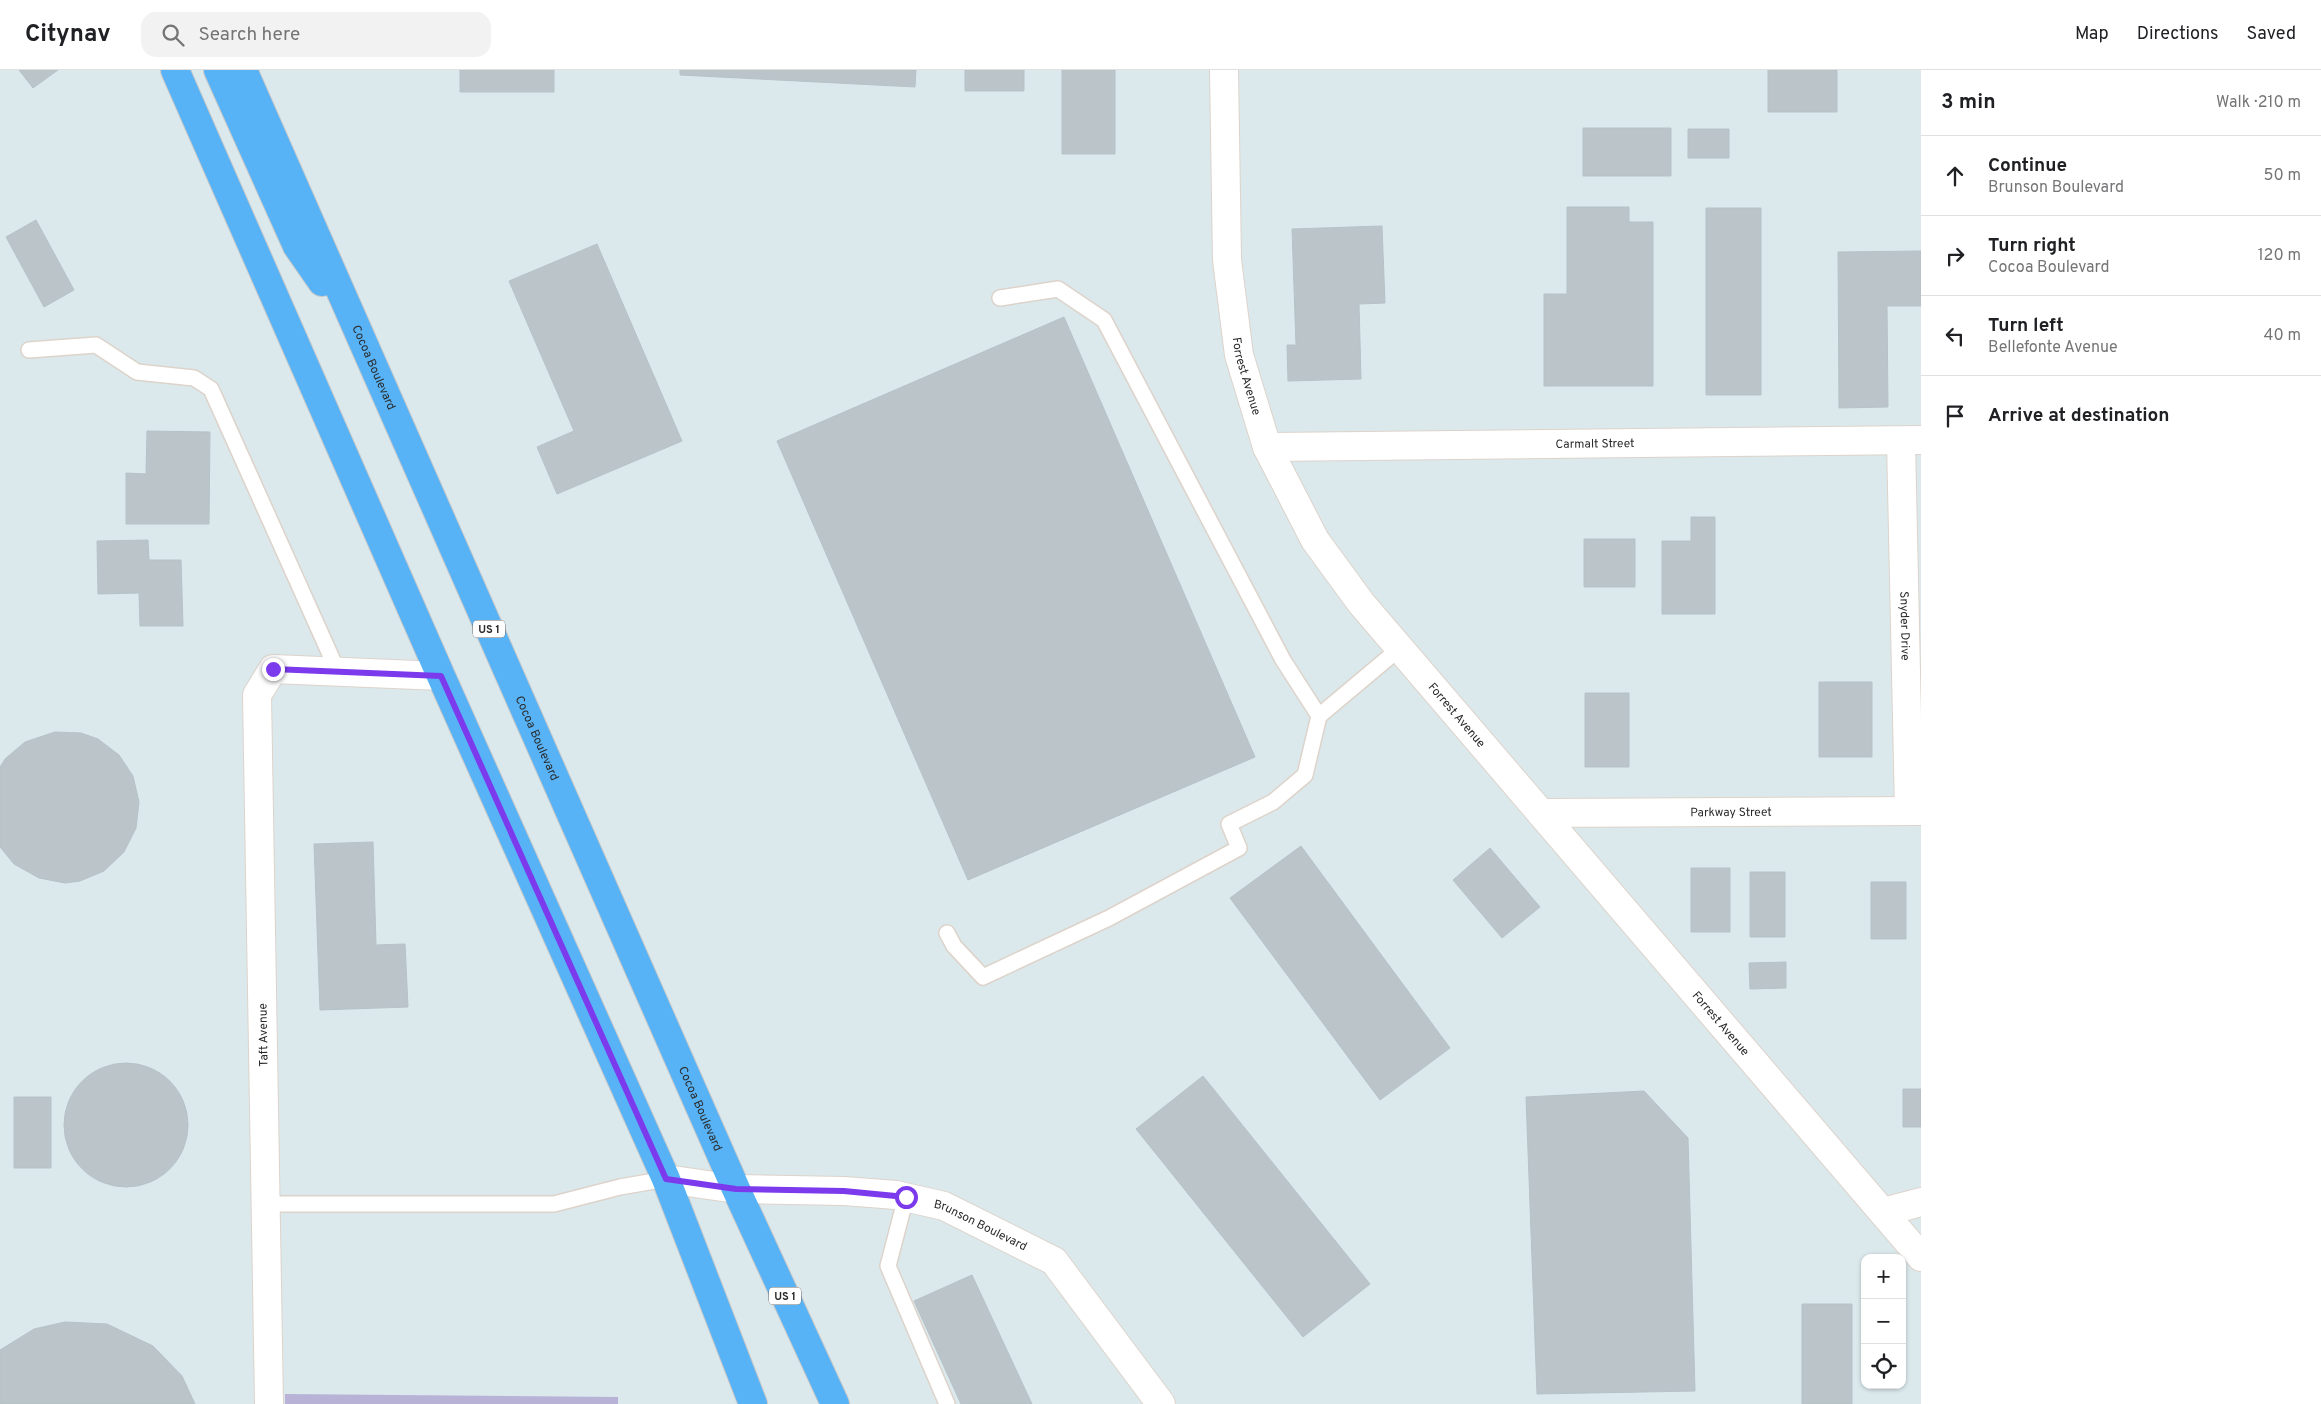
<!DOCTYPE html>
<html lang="en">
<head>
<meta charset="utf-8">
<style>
  body { margin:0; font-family:Overpass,sans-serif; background:#f2f2f2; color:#202124 }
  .controls { position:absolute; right:15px; bottom:15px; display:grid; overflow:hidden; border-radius:10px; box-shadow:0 1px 4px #0004 }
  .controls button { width:45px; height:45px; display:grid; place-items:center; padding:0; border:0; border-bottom:1px solid #e0e0e0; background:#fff; color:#202124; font:25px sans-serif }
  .stop { position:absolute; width:15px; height:15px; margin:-11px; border:4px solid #7c3aed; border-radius:50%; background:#fff }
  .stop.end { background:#7c3aed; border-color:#fff; box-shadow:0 1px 5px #0008 }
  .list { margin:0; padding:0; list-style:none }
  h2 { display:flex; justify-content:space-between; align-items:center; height:65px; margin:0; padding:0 20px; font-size:21px }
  h2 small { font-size:16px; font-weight:400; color:#757577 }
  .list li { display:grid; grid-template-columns:32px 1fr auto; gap:15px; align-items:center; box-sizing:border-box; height:80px; padding:0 20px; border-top:1px solid #e0e0e0 }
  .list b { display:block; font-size:19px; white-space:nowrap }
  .list p { margin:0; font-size:16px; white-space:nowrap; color:#757577 }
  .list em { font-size:16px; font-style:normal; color:#757577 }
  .icon { flex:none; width:28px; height:28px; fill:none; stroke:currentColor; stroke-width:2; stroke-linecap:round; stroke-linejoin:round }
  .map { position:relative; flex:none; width:1921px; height:1334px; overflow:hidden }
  header { display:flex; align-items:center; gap:30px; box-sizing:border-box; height:70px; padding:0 25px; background:#fff; border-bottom:1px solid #e0e0e0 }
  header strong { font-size:24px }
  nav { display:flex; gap:28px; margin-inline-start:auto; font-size:18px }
  .search { width:350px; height:45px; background:#f2f2f2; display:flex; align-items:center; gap:12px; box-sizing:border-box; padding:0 18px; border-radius:15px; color:#757577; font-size:19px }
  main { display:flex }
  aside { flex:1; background:#fff }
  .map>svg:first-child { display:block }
  .cemetery { fill:#b8b2d7 }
  .building { fill:#bbc4c8; stroke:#b5c2c8 }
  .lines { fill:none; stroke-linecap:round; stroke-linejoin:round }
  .service-casing { stroke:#ddd3ca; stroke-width:18 }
  .minor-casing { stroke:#ddd3ca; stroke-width:30 }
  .tertiary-casing { stroke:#ddd3ca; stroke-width:30 }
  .primary-casing { stroke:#c8c8c8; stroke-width:30 }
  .service { stroke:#fff; stroke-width:15 }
  .minor { stroke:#fff; stroke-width:28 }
  .tertiary { stroke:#fff; stroke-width:28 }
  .primary { stroke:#58b3f6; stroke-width:28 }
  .route { stroke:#7c3aed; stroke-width:6 }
  .labels { text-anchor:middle; stroke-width:4; stroke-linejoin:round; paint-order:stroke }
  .shield { fill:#fff; stroke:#6a6a6a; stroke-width:1 }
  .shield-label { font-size:11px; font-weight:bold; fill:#2a2a2a }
  .street-label { font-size:12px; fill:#2a2a2a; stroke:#fff }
</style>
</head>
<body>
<header>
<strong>Citynav</strong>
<div class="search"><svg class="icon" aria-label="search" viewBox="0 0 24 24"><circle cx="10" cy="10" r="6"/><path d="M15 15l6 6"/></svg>Search here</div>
<nav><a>Map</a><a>Directions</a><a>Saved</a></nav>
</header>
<main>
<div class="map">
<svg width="1921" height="1334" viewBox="0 0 1921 1334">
  <rect width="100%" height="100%" fill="#dbe9ed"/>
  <!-- cemetery -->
  <path class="cemetery" d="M285,1324l333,3v7h-333z"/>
  <!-- building -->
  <path class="building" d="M19,0h39l-25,18z
    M460,0h94v22h-94z
    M680,0h236l-1,17 -235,-12z
    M965,0h59v21h-59z
    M1062,0h53v84h-53z
    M1768,0h69v42h-69z
    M1583,58h88v48h-88z
    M1688,59h41v29h-41z
    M1567,137h62v15h24v164h-109v-92h23z
    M1706,138h55v187h-55z
    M36,150l38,70 -30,17 -38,-70z
    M1382,156l3,77 -26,1 2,75 -73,2 -1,-36h9l-4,-116z
    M597,174l85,197 -125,53 -20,-47 37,-16 -65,-150z
    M1921,181v55h-34l1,101 -49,1 -1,-156z
    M1064,247l191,440 -287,123 -191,-439z
    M147,361l63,1 -1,92h-83v-51l20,1z
    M1691,447h24v97h-53v-73h29z
    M1584,469h51v48h-51z
    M148,470l1,20h32l2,66h-43l-1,-33 -41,1 -1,-53z
    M1819,612h53v75h-53z
    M1585,623h44v74h-44z
    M55,662l26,1 17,6 21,16 14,21 6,26 -3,26 -12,24 -20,19 -24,10 -15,2 -26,-5 -25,-14 -14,-17v-80l5,-8 20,-17z
    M373,772l3,103 29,-1 3,63 -88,3 -6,-166z
    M1301,776l149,202 -70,52 -150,-202z
    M1490,778l50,59 -38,31 -49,-58z
    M1691,798h39v64h-39z
    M1750,802h35v65h-35z
    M1871,812h35v57h-35z
    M1786,892v26l-36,1 -1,-26z
    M64 1055a62 62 0 1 1 124 0a62 62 0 1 1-124 0Z
    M1203,1006l167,208 -67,53 -167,-208z
    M1903,1019h18v38h-18z
    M1644,1021l44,47 7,253 -158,3 -11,-297z
    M14,1027h37v71h-37z
    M972,1205l60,129h-71l-47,-103z
    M1802,1234h50v100h-50z
    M65,1252l42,2 46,22 29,30 13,28h-195v-54l34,-21z"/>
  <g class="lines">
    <defs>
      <path id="service" d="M1000,228l58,-9 46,31 179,340 36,56 81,-68
        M29,280l67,-5 41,27 57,6 17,11 127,283
        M947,863l7,13 29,31 126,-59 130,-70 -10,-24 44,-22 32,-27 14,-59
        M906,1127l-18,69 59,138
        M266,1134h288l66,-17 46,-8"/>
      <g id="minor">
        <path id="s1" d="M1901,371l8,370"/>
        <path id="s2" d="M1267,377l654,-7"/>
        <path id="s3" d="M1541,743l380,-2"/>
        <path id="s4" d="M666,1109l70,10 108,2 52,4 48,11 110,55 107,143"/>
        <path d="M1883,1142l38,-10"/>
        <path d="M269,1334l-12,-709 16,-26 168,7"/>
      </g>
      <g id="tertiary">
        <path id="s5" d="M1224,0l3,190 12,95 28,92 48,93 46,63 560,654"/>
      </g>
      <g id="primary">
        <path d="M175,0l266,606 225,503 87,225"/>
        <path d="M218,0l79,176 25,36"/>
        <path id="s6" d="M243,0l493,1119 99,215"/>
      </g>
    </defs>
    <!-- service casing -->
    <use href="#service" class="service-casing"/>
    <!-- minor casing -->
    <use href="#minor" class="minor-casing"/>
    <!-- tertiary casing -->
    <use href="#tertiary" class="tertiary-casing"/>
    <!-- primary casing -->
    <use href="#primary" class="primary-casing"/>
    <!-- service -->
    <use href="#service" class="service"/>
    <!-- minor -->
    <use href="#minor" class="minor"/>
    <!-- tertiary -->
    <use href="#tertiary" class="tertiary"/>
    <!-- primary -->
    <use href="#primary" class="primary"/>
  </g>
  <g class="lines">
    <!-- route -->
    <path class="route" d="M273,599l168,7 225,503 70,10 108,2 62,6"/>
  </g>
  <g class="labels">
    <!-- shield labels -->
    <g class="shield">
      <rect x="473" y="550.5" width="32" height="17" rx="4"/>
      <rect x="769" y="1217.5" width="32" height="17" rx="4"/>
    </g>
    <g class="shield-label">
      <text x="489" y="563">US 1</text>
      <text x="785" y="1230">US 1</text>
    </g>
    <!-- street labels -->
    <g class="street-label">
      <text dy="4" stroke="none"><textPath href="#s6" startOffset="325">Cocoa Boulevard</textPath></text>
      <text dy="4" stroke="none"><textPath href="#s5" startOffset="308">Forrest Avenue</textPath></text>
      <text dy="4" stroke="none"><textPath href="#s2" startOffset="328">Carmalt Street</textPath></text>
      <text dy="4" stroke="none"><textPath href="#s1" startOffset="185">Snyder Drive</textPath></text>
      <text dy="4" stroke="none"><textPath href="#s5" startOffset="712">Forrest Avenue</textPath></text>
      <text dy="4" stroke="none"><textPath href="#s6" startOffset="730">Cocoa Boulevard</textPath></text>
      <text dy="4" stroke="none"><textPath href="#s3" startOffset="190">Parkway Street</textPath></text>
      <text dy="4" stroke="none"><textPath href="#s5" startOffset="1118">Forrest Avenue</textPath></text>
      <text transform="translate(263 965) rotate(-91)" y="4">Taft Avenue</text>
      <text dy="4" stroke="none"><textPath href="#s6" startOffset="1135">Cocoa Boulevard</textPath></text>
      <text dy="4" stroke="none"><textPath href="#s4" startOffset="321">Brunson Boulevard</textPath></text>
    </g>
  </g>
</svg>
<div class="controls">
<button>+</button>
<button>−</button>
<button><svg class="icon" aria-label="locate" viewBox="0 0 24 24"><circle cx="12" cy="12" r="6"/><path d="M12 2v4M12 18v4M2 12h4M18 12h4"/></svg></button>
</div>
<div class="stop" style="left:906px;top:1127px"></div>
<div class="stop end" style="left:273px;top:599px"></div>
</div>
<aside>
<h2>3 min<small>Walk · 210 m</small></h2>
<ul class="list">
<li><svg class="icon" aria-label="ahead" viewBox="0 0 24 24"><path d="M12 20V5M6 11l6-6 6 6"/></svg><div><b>Continue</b><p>Brunson Boulevard</p></div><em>50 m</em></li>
<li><svg class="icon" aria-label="right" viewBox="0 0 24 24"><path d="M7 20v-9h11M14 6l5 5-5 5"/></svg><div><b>Turn right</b><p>Cocoa Boulevard</p></div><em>120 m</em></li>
<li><svg class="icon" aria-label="left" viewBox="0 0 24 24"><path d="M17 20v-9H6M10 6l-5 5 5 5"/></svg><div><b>Turn left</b><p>Bellefonte Avenue</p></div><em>40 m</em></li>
<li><svg class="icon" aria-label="arrive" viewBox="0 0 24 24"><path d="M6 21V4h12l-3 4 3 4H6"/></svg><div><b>Arrive at destination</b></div></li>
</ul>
</aside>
</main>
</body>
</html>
